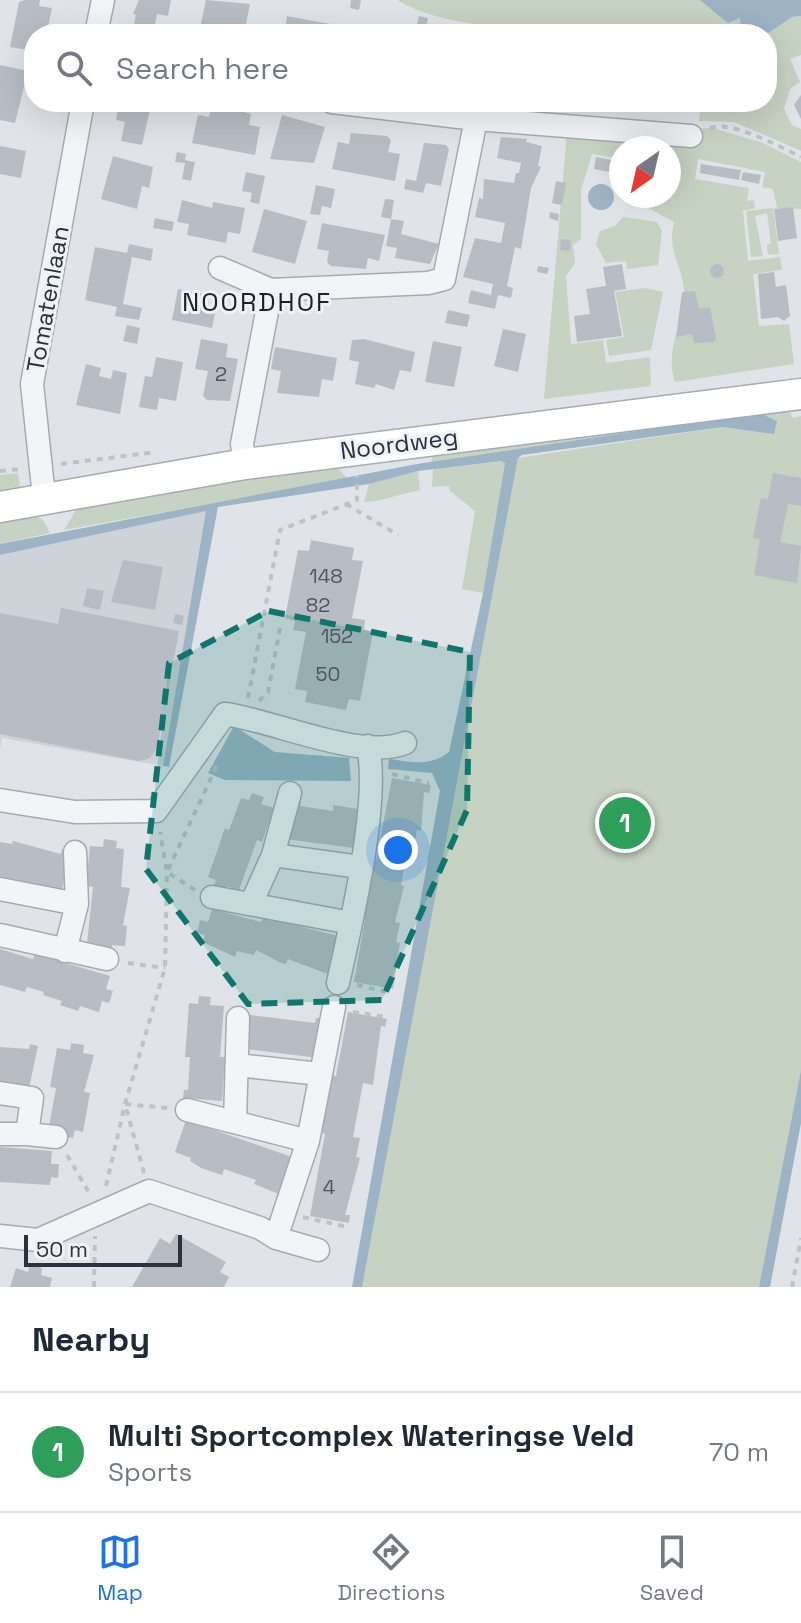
<!DOCTYPE html>
<html lang="en">
<head>
<meta charset="utf-8">
<style>
  body { margin:0; font-family:"Space Grotesk",sans-serif; background:#f6f6f7; color:#1f2937 }
  .compass { position:absolute; left:609px; top:136px; width:72px; height:72px; border-radius:50%; background:#fff; box-shadow:0 8px 32px #0002; rotate:214deg }
  .scale { position:absolute; left:24px; bottom:20px; width:158px; box-sizing:border-box; padding-left:8px; border:4px solid #2a323f; border-top:0; font-size:22px; line-height:28px; white-space:nowrap; color:#2a323f; -webkit-text-stroke:6px #eff2f6; paint-order:stroke }
  .you { position:absolute; left:398px; top:850px; width:28px; height:28px; margin:-20px; border:6px solid #fff; border-radius:50%; background:#1a73e8; box-shadow:0 0 0 12px #1a73e833 }
  .badge { display:grid; place-items:center; width:52px; height:52px; border-radius:50%; background:#1a73e8; color:#fff; font-size:26px; font-weight:700 }
  .pin { position:absolute; translate:-50% -50%; border:4px solid #fff; box-shadow:0 2px 8px #0006 }
  .list { margin:0; padding:0; list-style:none }
  h2 { display:flex; justify-content:space-between; align-items:center; height:104px; margin:0; padding:0 32px; font-size:34px }
  h2 small { font-size:26px; font-weight:400; color:#747a83 }
  .list li { display:grid; grid-template-columns:52px 1fr auto; gap:24px; align-items:center; box-sizing:border-box; height:120px; padding:0 32px; border-top:2px solid #e0e1e3 }
  .list b { display:block; font-size:30px; white-space:nowrap }
  .list p { margin:0; font-size:26px; white-space:nowrap; color:#747a83 }
  .list em { font-size:26px; font-style:normal; color:#747a83 }
  .icon { flex:none; width:44px; height:44px; fill:none; stroke:currentColor; stroke-width:2; stroke-linecap:round; stroke-linejoin:round }
  .map { position:relative; flex:none; width:801px; height:1287px; overflow:hidden }
  .search { position:absolute; background:#fff; box-shadow:0 8px 32px #0002; left:24px; right:24px; top:24px; height:88px; display:flex; align-items:center; gap:20px; box-sizing:border-box; padding:0 28px; border-radius:32px; color:#747a83; font-size:30px }
  .sheet { height:224px; background:#fff }
  nav { display:flex; justify-content:space-around; align-items:center; box-sizing:border-box; height:112px; border-top:2px solid #e0e1e3; background:#fff; font-size:22px; color:#747a83 }
  nav a { display:grid; justify-items:center; gap:4px }
  nav .on { color:#1a73e8 }
  .map>svg:first-child { display:block }
  .built { fill:#ced3da }
  .green { fill:#c6d2c2 }
  .water { fill:#9db3c6 }
  .building { fill:#b8bdc5 }
  .lines { fill:none; stroke-linecap:round; stroke-linejoin:round }
  .street-casing { stroke:#a6abb2; stroke-width:25 }
  .secondary-casing { stroke:#a6abb2; stroke-width:33 }
  .path { stroke:#bfc2c7; stroke-width:4; stroke-dasharray:6 6; stroke-linecap:butt }
  .street { stroke:#f3f4f7; stroke-width:22 }
  .secondary { stroke:#fff; stroke-width:30 }
  .marked { fill:#0f766e; fill-opacity:0.2; stroke:#0f766e; stroke-width:6; stroke-dasharray:16 10; stroke-linejoin:round }
  .labels { text-anchor:middle; stroke-width:6; stroke-linejoin:round; paint-order:stroke }
  .number-label { font-size:20px; fill:#4e5560 }
  .street-label { font-size:24px; fill:#2a323f; stroke:#eff2f6 }
  .neighbourhood-label { font-size:26px; letter-spacing:2px; fill:#1c232f; stroke:#eff2f6 }
</style>
</head>
<body>
<div class="map">
<svg width="801" height="1287" viewBox="0 0 801 1287">
  <rect width="100%" height="100%" fill="#e0e4e8"/>
  <!-- built -->
  <path class="built" d="M207,510l-44,256 -161,-28 -2,11v-194z"/>
  <!-- green -->
  <path class="green" d="M397,0h303l56,10 -16,9 1,15h-157l-13,-4c-59,-4 -121,0 -174,-30z
    M801,16v39l-11,4 10,23 -10,7 -6,20 8,16 9,4v22l-67,-29 -35,-1 2,-19h66v-68l25,-17z
    M713,128l50,15 38,19v47l-24,-1 -4,-19 -11,-2 3,-15 -67,-13 -3,20 54,9 -2,13 7,-1 1,8 -12,3 5,50 32,-4 2,13 -29,4 6,52 30,-2 5,40 -119,18c-12,-36 12,-60 9,-93 -3,-27 -17,-37 -10,-67l-40,-22 2,-4h33v-48h-48v11l-29,-5 -11,36v49l-8,6 2,18 -9,13 5,68 32,-4 3,23 44,-6 1,29 -107,13 23,-267z
    M773,208l6,46 -11,1 -1,-10 4,-1 -4,-31 -12,3 8,40 -12,1 -5,-46z
    M623,217l34,5 5,9 -4,34 -31,4 -1,-8 -20,2 -10,-19 4,-13 15,-5z
    M645,288l18,4 -12,58 -42,6 -3,-16 18,-3 -9,-45z
    M787,405l6,13 8,-2v654l-42,217h-397l156,-829 204,-31 51,7 -14,-21 -328,50 3,-12z
    M502,461l3,2 -22,130 -21,-4 13,-78 -25,-20 -1,-5 -17,1 1,-18z
    M332,462l16,17 -284,51 16,-27z
    M418,471l2,19c-21,4 -39,12 -56,12l5,-18z
    M18,473l2,14 -20,4v-16z
    M31,514l12,6 7,13 -50,11v-22z"/>
  <!-- water -->
  <path class="water" d="M700,0h101v16l-9,1 -25,17h-26l-1,-16 -12,5z
    M588 197a13 13 0 1 1 26 0a13 13 0 1 1-26 0Z
    M759,413l18,8 -3,13 -52,-7 -200,28 -4,3 -156,829h-10l88,-496 -8,-18 -44,-4 1,-10c23,3 41,8 60,-7l34,-159 22,-130 -4,-2 -83,10 -49,13 -151,23 -49,260 -6,-1 43,-255 -206,44v-11l417,-80z
    M234,726l41,26 74,6 2,23 -126,-1 -17,-7z
    M801,1070v53l-31,164h-11z"/>
  <!-- building -->
  <path class="building" d="M25,0h15l-1,6 13,2 -5,23 -13,3v17l-24,-4 9,-45z
    M139,0h32l-3,16 -11,-2 -4,20h-21l4,-19 -3,-1z
    M206,0l44,4 -5,25 4,1 -1,4h-45l1,-6h-4z
    M351,0h10l-2,10 -9,-2z
    M287,16l43,8 -1,10h-45z
    M419,16l9,2 -3,16h-10z
    M366,27l21,4 -1,3h-21z
    M0,65l28,6 -13,52 -15,-3z
    M801,95v24l-7,-14z
    M119,102l32,3 -9,40 -21,-4 4,-19 -9,-2z
    M648,102h15l-1,6 -15,-3z
    M216,104l35,10 -2,11 11,2 -5,28 -63,-12 6,-28 11,2 3,-11z
    M282,115l43,12 -11,36 -44,-4z
    M351,133l36,3 4,4 -3,12 12,2 -5,27 -63,-12 6,-27 11,2z
    M501,137l26,2 -1,3 16,4 -4,20 3,1 -10,21 -10,61 -6,-2 -8,39 6,2 -2,10 -13,-3 -3,14 -27,-6 3,-13 20,5 2,-11 -30,-7 12,-39 26,5 4,-20 -30,-6 4,-19 4,1 1,-20 30,4 2,-10h3l2,-10 -24,-5z
    M424,143l22,2 3,4 -8,37 -15,-3 -3,10 -19,-4 2,-10 10,2z
    M0,146l26,5 -5,27 -21,-4z
    M177,152l9,2 -1,6 10,2 -4,19 -9,-2 3,-16 -10,-1z
    M113,156l40,11 -4,21 -7,-2 -5,23 -36,-10z
    M596,157l25,5 -2,12 -25,-5z
    M701,164l40,6 -2,10 -39,-7z
    M246,172l19,4 -6,28 -9,-2 2,-9 -10,-2z
    M743,172l18,3 -2,9 -18,-4z
    M556,181l10,2 -4,22 -10,-2z
    M316,185l19,4 -4,19 -9,-2 -2,9 -10,-1z
    M385,199l9,1 -3,19 -10,-2z
    M182,200l30,8 1,-6 32,6 -5,26 -12,-2 -2,11 -39,-8 2,-11 -12,-2z
    M793,207l4,31 -19,3 -4,-32z
    M264,209l43,12 -12,43 -43,-12z
    M550,212l9,2 -1,7 -9,-3z
    M155,218l19,4 -2,9 -19,-3z
    M391,219l13,2 -3,13 38,10 -9,20 -35,-6 2,-10 -11,-2z
    M322,223l63,12 -6,26 -11,-3 -2,11 -35,-3 -4,-4 2,-11 -12,-2z
    M561,239l10,1 -1,11 -10,-1z
    M129,244l24,5 -2,12 -19,-4 -5,25 -4,22 19,4 -3,12 -24,-4 2,-9 -32,-7 10,-53 32,6z
    M622,264l4,25 -12,2 8,45 -45,6 -3,-26 16,-2 -4,-25 20,-3 -3,-19z
    M710 271a7 7 0 1 1 14 0a7 7 0 1 1-14 0Z
    M538,266l11,2 -2,6 -10,-2z
    M774,272l2,15 10,-2 4,31 -6,5 -6,-4 -17,2 -3,-45z
    M178,289l28,5 -3,12 13,3 -4,19 -40,-8z
    M695,291l4,18 11,-2 6,32 -3,3 -19,1 -2,-9 -16,3 6,-45z
    M448,310l22,5 -3,12 -22,-4z
    M127,325l13,3 -3,16 -14,-3z
    M503,329l23,5 -8,38 -24,-6z
    M201,339l27,5 -2,13 12,2 -8,42 -23,-1 -4,-4 5,-25 -13,-2z
    M364,339l51,13 -4,20 -11,-2 -6,20 -18,-6 -2,4 -19,-4 4,-22 -10,-2 3,-20z
    M433,341l29,6 -8,40 -29,-5z
    M275,347l62,11 -4,23 -11,-2 -3,18 -42,-4 4,-22 -10,-2z
    M156,357l27,5 -7,39 -17,-3 -2,12 -18,-3 6,-31 7,1z
    M86,364l15,4 -2,8 12,3 2,-9 14,3 -7,41 -44,-9z
    M773,473l28,5v28l-13,-2 -8,38 21,4 -4,37 -43,-8 6,-36 -7,-1 8,-40 7,1z
    M311,540l43,8 -2,12 11,1 -11,57 13,2 -1,9 9,3 -13,69 -11,-2 -3,11 -41,-8 2,-11 -12,-2 11,-57 -13,-2 2,-9 -10,-3 13,-68 11,1z
    M123,560l40,7 -8,43 -44,-8z
    M87,588l17,3 -4,19 -17,-4z
    M61,608l118,23 -22,118 -8,10 -11,2 -138,-27v-121l58,11z
    M175,614l9,2 -2,9 -9,-2z
    M392,778l39,7 -2,8 -5,-1 -3,39 -4,-1 -7,38 -6,-1 -3,18 3,1 -9,36 5,1 -4,19 4,1 -7,46 -39,-7 11,-63 -5,-2 11,-57 5,1z
    M252,793l12,4 -3,7 13,4 -12,34 -5,-2 -18,50 -12,-4 -3,6 -11,-4 3,-8 -8,-3 17,-49 4,2 12,-32 8,2z
    M291,800l10,1 -1,5 33,5v-6l25,4 -5,39 -68,-9z
    M104,839l13,2 -1,7 8,1 -3,38 9,1 -7,37 4,1 -2,20 -13,-1v8l-13,-1 1,-7 -13,-2 6,-56 -7,-1 4,-40 13,1z
    M13,841l48,13 1,-5 8,2 -8,39 -62,-13v-35l12,2z
    M212,909l49,13 2,-5 75,19 -10,38 -40,-15 -2,5 -5,-1 -25,-13 -2,5 -17,-4 -2,6 -32,-15 2,-7 -8,-2 3,-13 8,2z
    M0,949l33,10 2,-5 75,22 -4,13 7,2 -4,12 -7,-2 -3,11 -19,-6 -2,5 -18,-6 2,-4 -19,-6 1,-3 -17,-5 -2,5 -25,-7z
    M199,996l12,1 -1,8 14,1 -4,51h5l-3,44 -39,-3 1,-8h4l2,-33h-5l4,-54 9,1z
    M348,1012l39,7 -2,8 -4,-1 -8,59 -10,-2 -10,54 7,1 -4,19 4,1 -15,57h5l-1,8 -39,-7 15,-82 -5,-2 11,-57 5,1z
    M250,1015l65,8 1,-5h8l-5,40 -73,-9z
    M71,1043l13,2 -1,8 11,2 -10,37 6,1 -7,39 -8,-2 -2,8 -13,-2 -11,-10 7,-38 -6,-1 7,-39 13,2z
    M30,1044l8,2 -10,47 -6,-7 -22,-5v-34l29,2z
    M186,1120l106,37 -13,37 -25,-10 2,-4 -32,-11 -2,6 -21,-7 -11,-7 1,-3 -16,-6z
    M0,1147l52,4 -1,13h8l-1,14 -7,-1 -1,8 -50,-3z
    M176,1234l50,28 -6,10 9,5 -5,10h-92l28,-49 10,6z
    M30,1264l12,4 -1,7 11,3 -2,9h-40l6,-19 12,4z"/>
  <g class="lines">
    <defs>
      <path id="street" d="M96,34l7,-34
        M332,102l144,17 215,17
        M220,268l51,22 157,-7 16,-4 32,-160
        M245,464l-3,-20 29,-154
        M44,497l-12,-113 51,-282
        M0,800l75,12 81,-1 69,-97c47,6 136,47 180,29
        M273,855l17,-62
        M0,889l77,15
        M212,897l139,26
        M251,904l22,-49 87,12
        M0,935l107,24
        M65,951l12,-47 -2,-52
        M338,983c13,-59 42,-180 30,-237
        M237,1065l83,9
        M0,1093l32,5 -5,36h-27
        M187,1110l121,31
        M235,1122l3,-104
        M27,1134l29,3
        M0,1236l38,4 111,-49 111,37 16,10 42,12
        M276,1238l32,-97 26,-134"/>
      <path id="secondary" d="M0,507l245,-43 556,-70"/>
    </defs>
    <!-- street casing -->
    <use href="#street" class="street-casing"/>
    <!-- secondary casing -->
    <use href="#secondary" class="secondary-casing"/>
    <!-- path -->
    <path class="path" d="M710,128c22,-8 70,19 91,29
      M61,464l95,-12
      M0,471l21,-2
      M346,504l52,31
      M248,698l32,-168 77,-30v-24
      M259,701l9,-9 13,-69
      M392,774l37,9
      M195,890l-28,-18 52,-111
      M128,963l37,5
      M357,985l33,8
      M353,1012l34,5
      M67,1155l24,41
      M144,1173l-19,-69 43,4
      M106,1186l19,-82 40,-136 2,-96 -7,-40
      M303,1217l44,10
      M94,1287l1,-51
      M792,1287l9,-49"/>
    <!-- street -->
    <use href="#street" class="street"/>
    <!-- secondary -->
    <use href="#secondary" class="secondary"/>
  </g>
  <!-- marked area -->
  <path class="marked" d="M269,611l201,41 -3,158 -85,190 -134,4 -102,-135 23,-206z"/>
  <g class="labels">
    <!-- number labels -->
    <g class="number-label">
      <text x="221" y="381">2</text>
      <text x="326" y="583">148</text>
      <text x="318" y="612">82</text>
      <text x="337" y="643">152</text>
      <text x="328" y="681">50</text>
      <text x="329" y="1194">4</text>
    </g>
    <!-- street labels -->
    <g class="street-label">
      <text transform="translate(48 299) rotate(-80)" y="8">Tomatenlaan</text>
      <text transform="translate(399 444) rotate(-7)" y="8">Noordweg</text>
    </g>
    <!-- neighbourhood labels -->
    <g class="neighbourhood-label">
      <text x="257" y="311">NOORDHOF</text>
    </g>
  </g>
</svg>
<svg class="compass" viewBox="-18 -18 36 36"><path d="M0-13l5 13h-10z" fill="#e53935"/><path d="M0 13l5-13h-10z" fill="#747a83"/></svg>
<div class="scale">50 m</div>
<div class="you"></div>
<div class="pin badge" style="left:625px;top:823px;background:#2e9e5b">1</div>
<div class="search"><svg class="icon" aria-label="search" viewBox="0 0 24 24"><circle cx="10" cy="10" r="6"/><path d="M15 15l6 6"/></svg>Search here</div>
</div>
<section class="sheet">
<h2>Nearby<small></small></h2>
<ul class="list">
<li><span class="badge" style="background:#2e9e5b">1</span><div><b>Multi Sportcomplex Wateringse Veld</b><p>Sports</p></div><em>70 m</em></li>
</ul>
</section>
<nav>
<a class="on"><svg class="icon" aria-label="map" viewBox="0 0 24 24"><path d="M3 6l6-2 6 2 6-2v14l-6 2-6-2-6 2zM9 4v14M15 6v14"/></svg>Map</a>
<a><svg class="icon" aria-label="directions" viewBox="0 0 24 24"><path d="M12 3l9 9-9 9-9-9zM9 14v-3h6M13 9l2 2-2 2"/></svg>Directions</a>
<a><svg class="icon" aria-label="saved" viewBox="0 0 24 24"><path d="M7 4h10v16l-5-4-5 4z"/></svg>Saved</a>
</nav>
</body>
</html>
